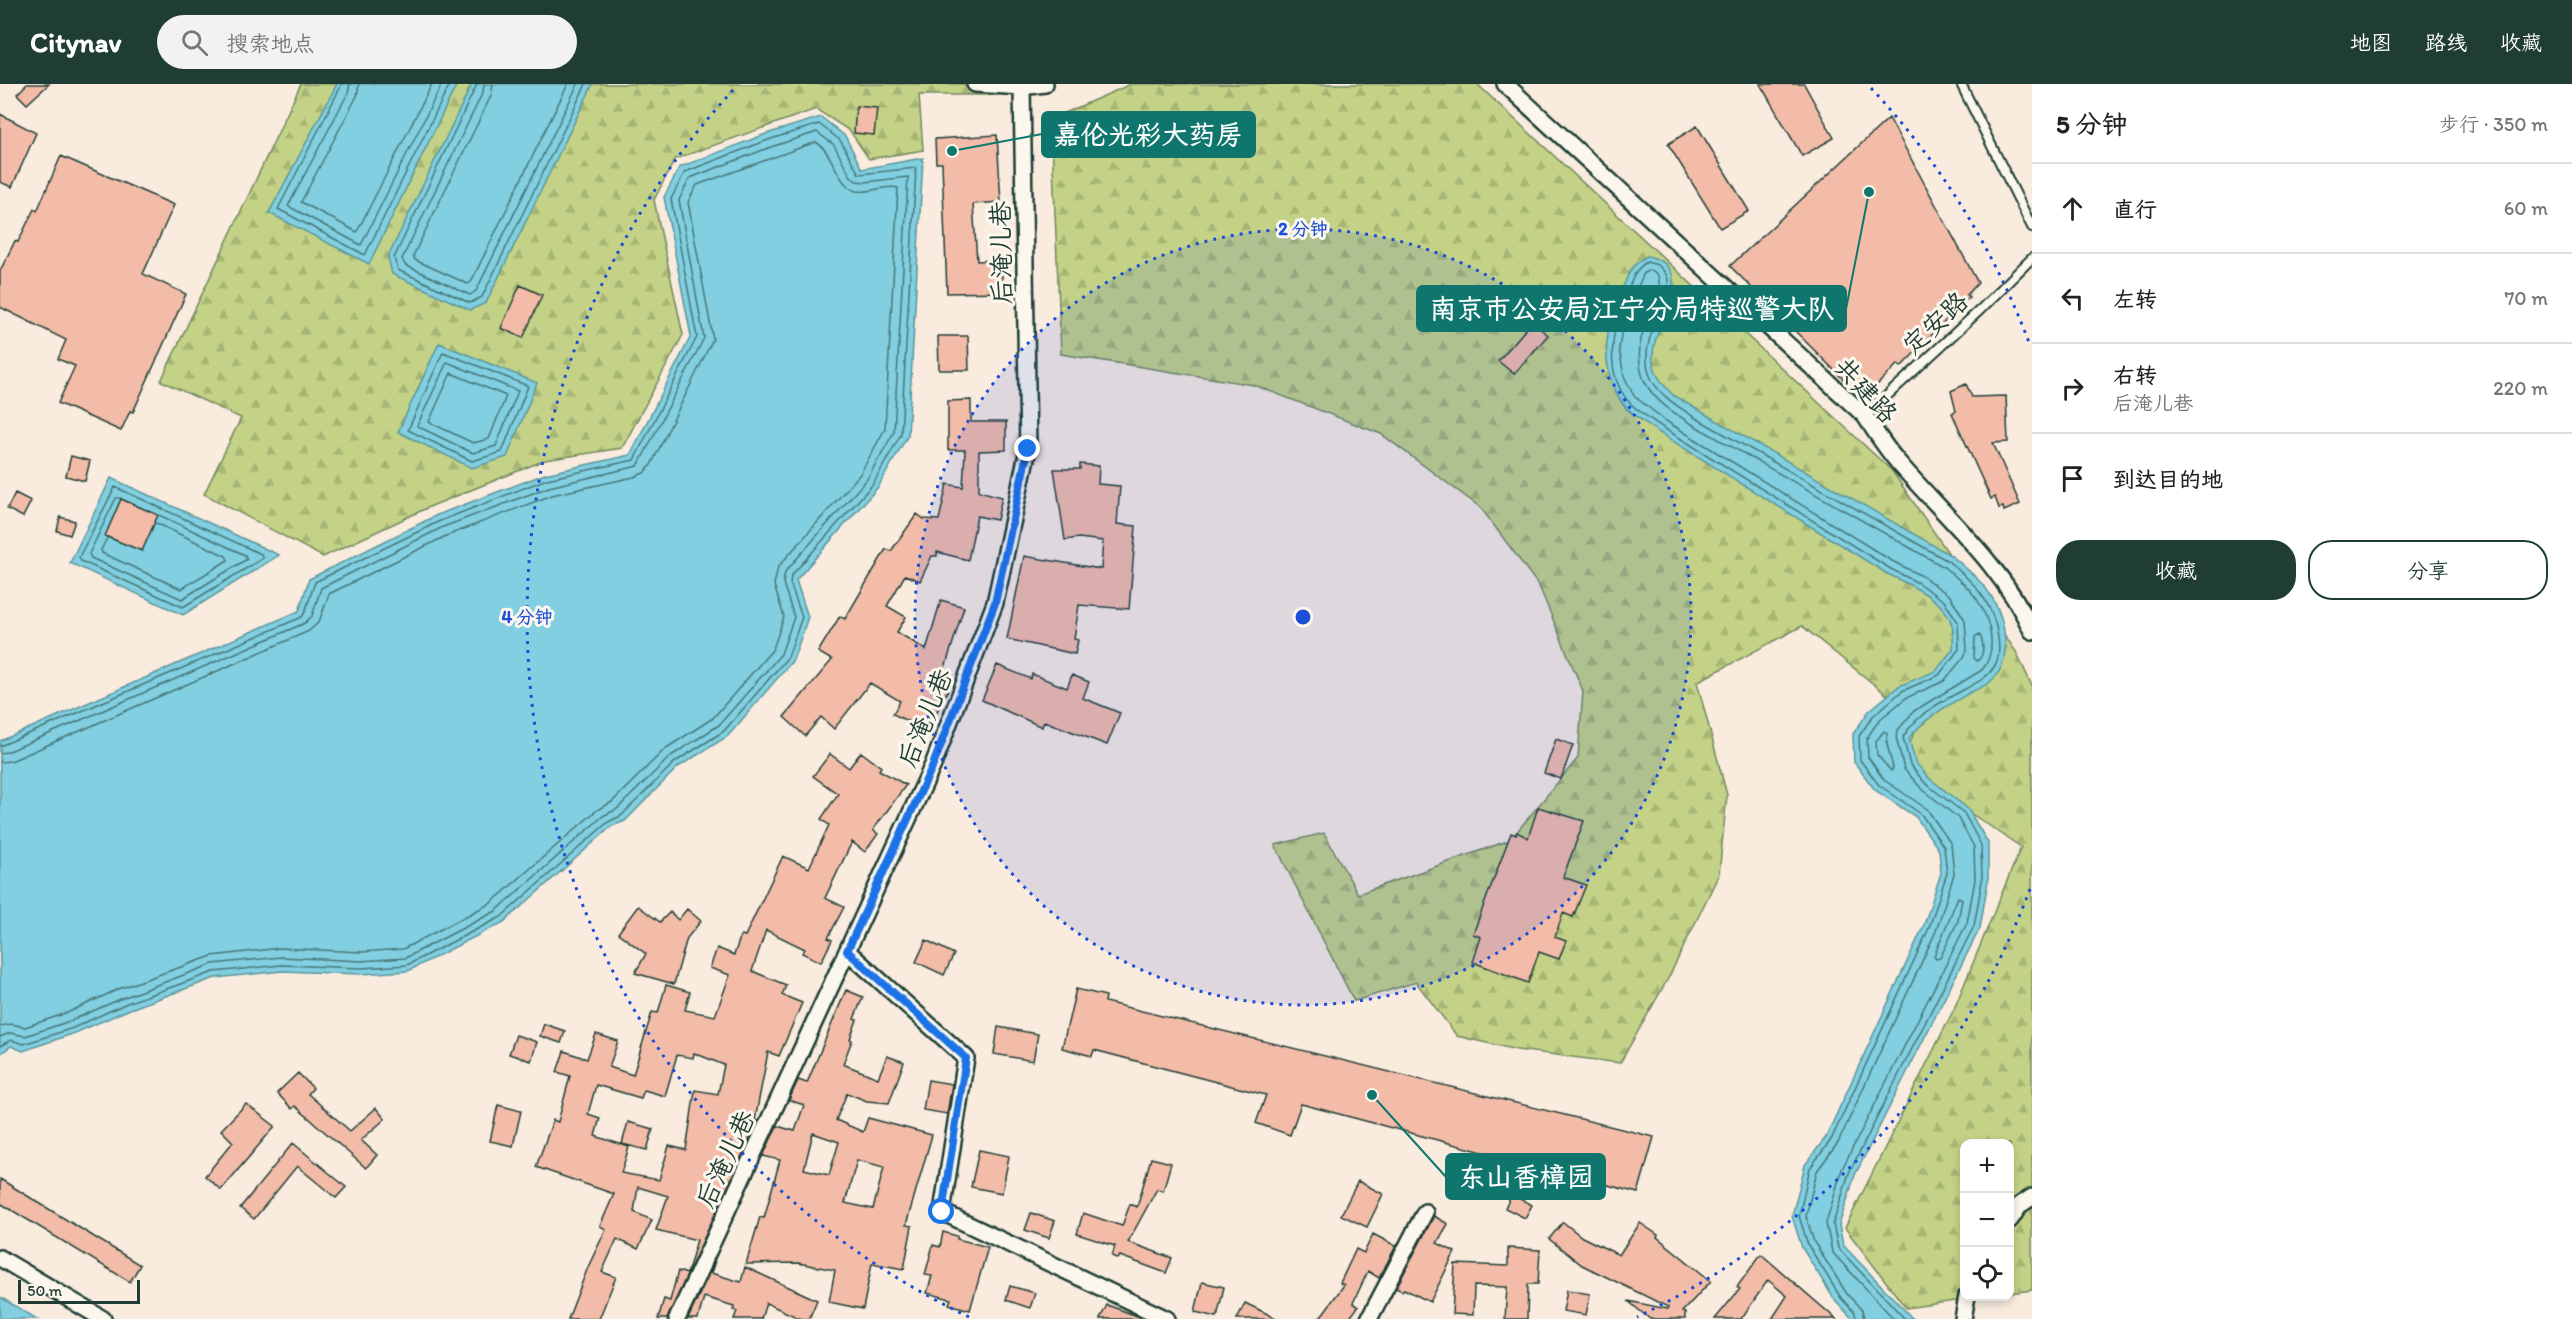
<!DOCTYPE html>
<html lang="zh">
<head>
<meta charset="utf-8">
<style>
  body { margin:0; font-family:Itim,"LXGW WenKai TC",sans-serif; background:#f2f2f2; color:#222 }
  .controls { position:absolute; right:18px; bottom:18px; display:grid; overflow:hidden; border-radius:12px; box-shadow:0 3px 9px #0003 }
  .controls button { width:54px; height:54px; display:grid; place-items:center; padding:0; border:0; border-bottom:2px solid #e0e0e0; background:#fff; color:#222; font:30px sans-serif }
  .scale { position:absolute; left:18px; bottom:15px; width:122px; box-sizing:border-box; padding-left:6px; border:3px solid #1f3d34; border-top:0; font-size:16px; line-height:21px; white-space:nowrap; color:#1f3d34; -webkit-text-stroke:4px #fbf7ec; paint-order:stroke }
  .stop { position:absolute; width:18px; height:18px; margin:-14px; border:4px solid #1a73e8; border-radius:50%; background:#fff }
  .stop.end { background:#1a73e8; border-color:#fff; box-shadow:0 2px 6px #0008 }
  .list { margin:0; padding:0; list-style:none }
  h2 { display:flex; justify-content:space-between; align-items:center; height:78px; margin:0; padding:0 24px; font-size:26px }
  h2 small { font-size:20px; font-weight:400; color:#767676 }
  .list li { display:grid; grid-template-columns:39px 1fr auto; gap:18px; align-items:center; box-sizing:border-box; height:90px; padding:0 24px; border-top:2px solid #e0e0e0 }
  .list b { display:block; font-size:22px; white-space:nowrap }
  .list p { margin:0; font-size:20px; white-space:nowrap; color:#767676 }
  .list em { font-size:20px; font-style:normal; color:#767676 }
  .actions { display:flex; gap:12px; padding:18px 24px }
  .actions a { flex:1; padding:14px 0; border:2px solid #1f3d34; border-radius:24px; text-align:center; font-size:21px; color:#1f3d34 }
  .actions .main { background:#1f3d34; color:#fff }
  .icon { flex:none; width:33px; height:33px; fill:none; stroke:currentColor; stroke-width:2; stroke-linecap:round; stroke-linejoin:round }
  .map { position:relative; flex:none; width:2032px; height:1235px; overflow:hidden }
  header { display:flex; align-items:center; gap:36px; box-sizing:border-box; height:84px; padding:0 30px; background:#1f3d34; color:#fff }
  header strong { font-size:28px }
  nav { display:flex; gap:33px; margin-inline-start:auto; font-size:21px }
  .search { width:420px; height:54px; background:#f2f2f2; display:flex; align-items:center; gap:15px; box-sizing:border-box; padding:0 21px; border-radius:33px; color:#767676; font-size:22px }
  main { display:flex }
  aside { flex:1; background:#fff }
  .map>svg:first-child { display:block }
  .forest { fill:url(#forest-firs); stroke:#71885d; stroke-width:1.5 }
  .water { fill:#81cfe0; stroke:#5a959b; stroke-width:1.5 }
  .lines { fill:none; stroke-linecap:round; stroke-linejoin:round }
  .shore { stroke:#467779; stroke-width:1.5 }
  .building { fill:#f3bca8; stroke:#1f3d34; stroke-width:1.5; fill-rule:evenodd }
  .service-casing { stroke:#1f3d34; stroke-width:12 }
  .minor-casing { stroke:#1f3d34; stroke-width:20 }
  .service { stroke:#fbf7ec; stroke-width:8 }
  .minor { stroke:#fbf7ec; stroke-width:15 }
  .route { stroke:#1a73e8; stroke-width:8 }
  .ring { fill:none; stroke:#1d4ed8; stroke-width:3; stroke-dasharray:3 6 }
  .labels { text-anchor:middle; stroke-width:6; stroke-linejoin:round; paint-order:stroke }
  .street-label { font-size:26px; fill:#1f3d34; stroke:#fbf7ec }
  .centre { fill:#1d4ed8; stroke:#fbf7ec; stroke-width:3 }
  .ring-label { font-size:18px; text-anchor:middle; font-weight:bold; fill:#1d4ed8; stroke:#fbf7ec; stroke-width:6; stroke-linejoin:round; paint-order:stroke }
  .leader { fill:none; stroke:#0f766e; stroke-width:2 }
  .callout-dot { fill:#0f766e; stroke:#fbf7ec; stroke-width:2 }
  .callout { fill:#0f766e; stroke:#0f766e; stroke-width:2 }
  .callout-label { font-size:27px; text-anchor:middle; font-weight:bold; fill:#fff }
</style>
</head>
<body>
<header>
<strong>Citynav</strong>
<div class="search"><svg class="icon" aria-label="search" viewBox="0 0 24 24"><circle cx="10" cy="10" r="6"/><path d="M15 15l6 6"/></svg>搜索地点</div>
<nav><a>地图</a><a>路线</a><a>收藏</a></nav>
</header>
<main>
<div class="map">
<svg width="2032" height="1235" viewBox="0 0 2032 1235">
  <defs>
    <pattern id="forest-firs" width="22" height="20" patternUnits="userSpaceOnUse" patternTransform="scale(1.5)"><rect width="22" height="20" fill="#c3d286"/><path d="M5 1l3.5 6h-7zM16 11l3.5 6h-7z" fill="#a7b574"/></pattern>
  </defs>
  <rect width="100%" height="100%" fill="#f9ebde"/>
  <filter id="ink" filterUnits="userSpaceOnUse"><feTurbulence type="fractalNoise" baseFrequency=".0167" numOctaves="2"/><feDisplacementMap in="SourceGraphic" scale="12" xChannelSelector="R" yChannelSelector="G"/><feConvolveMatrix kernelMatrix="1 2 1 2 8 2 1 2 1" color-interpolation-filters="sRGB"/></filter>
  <g filter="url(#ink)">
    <!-- forest -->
    <path class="forest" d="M301,0h695v11h-77l4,55 -54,9 -19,-28 -34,-22 -141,50 -21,41 29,135 -61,113 -77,12 -116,47 -106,50 -119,-63 37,-76 -80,-37z
      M1131,0h346l415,387 125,182 15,33v604l-22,3v-149h-46v152l19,1 -77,11 -61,-80 109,-219 67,-162 -121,-81 19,-45 -117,-95 -105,56 30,113 -8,79 -49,101 -50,88 -103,-13 -60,-14 -41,-54 -62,19 -79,-156 49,-12 34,61 152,-54 68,-82 5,-67 -44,-105 -58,-78 -100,-74 -127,-49 -193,-31 -10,-235z"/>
    <!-- water -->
    <path class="water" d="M337,0h120l-88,180 -100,-51z
      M472,0h121l-107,219 -16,7 -78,-36 -4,-17z
      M821,33l24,19 17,33 61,-11 -15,277 -30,52 -82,93 12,37 -15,43 -65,76 -50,31 -53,54 -13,5 -108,96 -96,49 -47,3 -79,-3 -67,7 -85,31 -55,24 -52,18 -12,-5 -11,8v-313l299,-130 10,-32 128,-64 108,-41 85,-19 61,-119 -27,-139 16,-30 86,-33z
      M1647,172c57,12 2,70 6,105 2,15 11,25 21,35l278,160c15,13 31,26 41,43 13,23 20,63 -2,82 -5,5 -14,8 -20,11 -24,14 -45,25 -62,46l6,24 14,16 39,31 20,34v38l-8,47 -125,247 -16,50 4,20 70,74h-60l-17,-17 -34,-54 -10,-32 13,-51 21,-28 98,-212 17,-52 -2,-23 -23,-33 -41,-27 -21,-28 -1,-28 16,-23 30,-25 37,-15 17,-22c0,-7 1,-17 -1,-24 -6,-26 -45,-41 -66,-52l-228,-141c-10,-9 -29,-18 -36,-29 -23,-36 -18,-74 -1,-111 7,-17 9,-27 26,-36z
      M439,259l98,40 -30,74 -35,11 -74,-36z
      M111,394l168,77 -96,60 -113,-52z
      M0,1213l37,22h-37z"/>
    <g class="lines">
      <!-- shore -->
      <path class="shore" d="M342,0l-64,125 87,46 85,-171
        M350,0l-2,9 -60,113 73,39 81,-161
        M359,0l-2,12 -56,106 56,30 75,-148
        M477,0l-83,174 4,12 72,33 12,-6 104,-213
        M484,0l-1,8 -81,167 3,6 65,30 6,-4 102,-207
        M493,0l-2,12 -78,160 2,4 53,24 3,-2 97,-198
        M443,268l85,34 -26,66 -30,9 -64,-31z
        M447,278l71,29 -22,55 -23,7 -56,-27z
        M451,289l55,23 -17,43 -16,4 -44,-21z
        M115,403l146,67 2,4 -80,49 -102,-46 -2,-4z
        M121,414h-5l-27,56 2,4 91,41 65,-40 -2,-4 -86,-40
        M107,454l-6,12 1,3 79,36 47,-29 -2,-4 -70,-33
        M1979,550c5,7 6,22 -2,27l-3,-3 1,-21z
        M1884,647l3,2v11l6,24 -2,3 -14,-16 -1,-14z
        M0,662l302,-129 3,-5 10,-30 125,-61 107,-42 87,-19 63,-123 -26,-138 14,-27 83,-32 51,-16 21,16 19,34 57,-6 -15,266 -28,50 -82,92 -1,7 12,34 -14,40 -64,74 -49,31 -54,54 -13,6 -107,95 -94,48 -46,3 -80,-3 -67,7 -87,31 -54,25 -49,16 -13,-4 -11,6
        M0,669l7,-1 298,-129 7,-7 9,-28 122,-61 106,-40 89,-21 66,-128 -25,-138 11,-22 81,-31 46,-15 17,13 16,30 6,6 9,1 43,-5 -14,255 -27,47 -82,93 -2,11 11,34 -13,37 -62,71 -48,31 -54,53 -14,7 -107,95 -91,47 -44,3 -80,-4 -68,7 -88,33 -55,24 -45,15 -15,-3 -10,4
        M0,678l11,-1 298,-130 10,-9 10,-28 117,-58 106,-41 82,-18 10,-4 7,-8 62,-126 -25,-137 9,-17 119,-43c19,12 20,43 41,49 13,3 28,-7 41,-3l-13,241 -25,45 -82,93 -4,18 10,32 -11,32 -60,69 -48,31 -53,53 -15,8 -106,93 -88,46 -42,3 -81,-4 -68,8 -91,32 -54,25 -42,14 -13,-3 -12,2
        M1958,813l4,2 -4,22 -18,37 -4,1 -2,-3z
        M1856,1235l-1,-6 -14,-15 -33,-53 -9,-29 11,-48 21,-28 98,-212 18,-55 -3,-26 -23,-33 -42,-29 -19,-25 -1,-24 14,-20 29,-25 37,-16 20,-26 -1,-27 -14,-21 -26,-18 -29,-15 -227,-141c-11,-8 -25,-16 -33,-25 -26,-29 -17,-75 -3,-106 5,-13 8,-27 21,-34l11,3c3,3 7,7 9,11 9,23 -35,66 -15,104 8,16 27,27 42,37l254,144c24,20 43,38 49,70 2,12 4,25 -3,36 -7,11 -18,16 -29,22 -24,13 -47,24 -62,48l7,28 15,18 39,30 17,32 1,36 -8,45 -125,247 -16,51 5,24 67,71
        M1864,1235l-2,-9 -15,-16 -33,-52 -8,-26 11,-45 21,-28 98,-212 18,-57 -3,-30 -24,-35 -43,-29 -16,-23 -1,-19 12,-18 27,-22 38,-17 20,-24 3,-7 -2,-30 -15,-24 -28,-20 -30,-15 -226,-140 -32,-25 -10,-20 -5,-27 4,-29 21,-47 5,-3c26,4 -5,54 -8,69 -3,14 -2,33 5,45 10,18 28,29 44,39l254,144c8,7 17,14 25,22 18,20 32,58 13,81l-68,41 -16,19 -2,7 8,32 17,19 37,30 16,29 1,33 -8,43 -125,246 -16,54 6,29 62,67"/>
    </g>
    <!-- building -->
    <path class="building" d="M27,0h22l-22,20 -10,-10z
      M1760,0h44l30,54 -32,18z
      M856,22l21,2 -3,27 -20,-2z
      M0,30l36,19 -24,54 -12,-5z
      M1889,34l89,165 -11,12 2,2 -68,70 -3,-3 -35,35 -133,-133z
      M1697,42l52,85 -29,17 -52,-84z
      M997,51l4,67 -28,2 4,57 25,-1v32l-55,1 -5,-130h-6l-1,-24z
      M61,72l113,49 -31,69 43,20 -53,118 -3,-1 -9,20 -63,-28 17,-37 -17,-7 8,-19 -66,-33v-36l15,-30 3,1 16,-33 3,2z
      M520,201l22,10 -19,43 -22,-10z
      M1532,238l16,13 -34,39 -16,-13z
      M938,252h30l1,34h-30z
      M1966,300l6,13 34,-1 2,46 -15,1 27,61 -16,7 -1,-4 -4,1 -4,-11 -4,2 -39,-86 4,-2 -5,-20z
      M971,316v22h35v28l-27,1v40l23,6 -5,23 -20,-4 -9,44 -31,-8v4h-5l-12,25 -15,-6 -18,31 19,11 -9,15 29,18 15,-50 23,7 -23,74 9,5 -23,45 -34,-17 7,-13 -30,-18 -36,46 -13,-12 -16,19 -21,-19 48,-57 -14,-8 22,-36 5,3 41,-70 5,2 26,-37 7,5 15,1 8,-36 16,3 2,-37h-17v-49z
      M71,372l19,5 -5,20 -19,-5z
      M1080,380l19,2 -1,18 22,2 -3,38 19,2 -7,83 -50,-4 -5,34 4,1 -3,14 -68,-15 17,-83 77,13 2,-28 -24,-3 -14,2 -11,-71h26z
      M15,409l16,8 -8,16 -16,-8z
      M121,415l37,16 -16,36 -37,-15z
      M60,433l15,4 -5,14 -13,-4z
      M997,581l34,14 1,-5 35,14 5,-13 17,7 -6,16 37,15 -13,32 -63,-24 -2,6 -60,-27z
      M1556,655l17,6 -12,34 -17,-6z
      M861,668l20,15 -2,3 27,15 -33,45 5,4 -13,18 -13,-10 -27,56 19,9 -16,31 4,2 -11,22 -19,-9 3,-4 -39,-19 -14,41 34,14 -4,10 20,8 -23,53 -11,-4 -13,68 3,1 -91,198h-9l6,-20 6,2 8,-30 9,3 10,-34 -41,-10 12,-34 -30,-9 -4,25 18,8 -14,29 -21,-10 -15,33 14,5 -17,42h-31l20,-52 18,-38 -6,-3 14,-32 -78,-27 17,-47 5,2 12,-46 -13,-4 7,-21 23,8 9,-25 22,7 -9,26 24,8 19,-63 6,1 8,-28 24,7 -5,18 30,6 15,-41 -20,-7 7,-20 17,7 7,-20 4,1 38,-80 26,12 20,-43 -8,-6 17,-25 -25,-18 17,-22 19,14zM694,969l30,12 -6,29 -23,-4 -9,60 -17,-4 -10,34 -38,-7 8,-26 -34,-11 5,-18 -12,-4 8,-29 45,13 3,-8 21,6 12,-41 16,3z
      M1538,723l46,14 -21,56 23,8 -13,32 -10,-4 -8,24 11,4 -7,18 -20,-7 -11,31 -55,-21 8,-25 -8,-3 38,-101 5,2 1,-3 11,6z
      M638,822l22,16 10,-10 8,8 9,-11 14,12 -14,17 -13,46 -39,-11 11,-19 -28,-21z
      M926,856l28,14 -10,21 -28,-13z
      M1076,905l30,7 -1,6 549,135 -16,56 -337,-89 -11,31 -34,-12 10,-28 -172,-45 -2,6 -30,-8z
      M846,906l17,7 -9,22 3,1 -7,19 2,1 -9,24 35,14 9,-22 17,6 -15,41 -22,-2 -20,-8 -11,27 27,12 5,-14 64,17 -26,90 6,1 -8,43 -32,-6 -9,46 -34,-7 6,-32 -37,-7 -52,1 14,-47 4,1 16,-58 -17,-4 14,-30 18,5 9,-26 -15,-5 9,-20 9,3zM813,1049l26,9 -10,33 -25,-6zM857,1076l27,7 -11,42 -28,-6z
      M544,940l21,7 -4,12 -21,-7z
      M998,943l40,7 -5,27 -39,-7z
      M516,951l21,7 -6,19 -22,-7z
      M298,989l15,15 -5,6 42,37 26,-23 9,11 -24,21 16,15 -11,13 -71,-62 -3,3 -15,-16z
      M928,996l24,4 -5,30 -24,-4z
      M246,1020l29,22 -54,64 -16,-14 28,-34 -12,-12z
      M498,1021l23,6 -8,35 -23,-5z
      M628,1038l25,7 -6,21 -25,-6z
      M293,1059l53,44 -10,11 -39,-32 -43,53 -14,-11z
      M979,1066l30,6 -7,37 -31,-6z
      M1151,1074l20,5 -8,28 -6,-2 -29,53 44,16 -6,15 -46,-17 -2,3 -6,-3 3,-10 -38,-12 6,-21 39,13 8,-22 7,3z
      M0,1095l140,86 -10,17 -130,-79z
      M1358,1097l25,13 -16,33 -26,-12z
      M1512,1111l20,10 -7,13 -20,-10z
      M1031,1129l24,8 -6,17 -24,-8z
      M1434,1132l14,8 -11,19 18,9 -25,50 -26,-13 -2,2 -6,-3z
      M1563,1138l19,15 37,18 21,-32 18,12 -1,2 54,44 -29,31 3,1v6h-35l-22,-18 39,8 1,-2 -86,-42 -33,-26z
      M943,1148l14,4v3l31,8 -18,63 -21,-6 2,-5 -24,-6 5,-17 -7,-1 8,-30 7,2z
      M1373,1150l23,12 -17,32 -11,-7 -15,32 5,4 -9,12h-30l25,-34 -4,-2 16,-34 8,4z
      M1508,1164l32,2 -2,34h-10l-1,35h-22l2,-32 -33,-1 -1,29 -21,-1 3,-50 53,2z
      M1761,1170l75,65h-64l15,-23 -19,-16 -27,39h-26l25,-30 -3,-2z
      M715,1177l-4,12 30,9 4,-15 72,33 -8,19h-8l-35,-16 -5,16h-27l3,-8 -4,-1 1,-4 -30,-9 -6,22h-10z
      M1202,1198l22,5 -7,30 -22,-5z
      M1010,1202l25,7 -5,15 -24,-8z
      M1567,1206l23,4 -4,21 -23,-4z
      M1245,1219l33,16h-41z
      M1107,1221l33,12v2h-40z"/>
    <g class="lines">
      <defs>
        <path id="service" d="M1961,0l71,143
          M1865,332l115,-106 52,-52"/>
        <path id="minor" d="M975,0l47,3 23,-3
          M1505,0l360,332c10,15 20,31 32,45 47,55 105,103 135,170
          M847,867l119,107 -24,154 225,107
          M2010,1136l10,-15 12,-8
          M0,1174l103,61
          M677,1235l256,-554 62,-162 33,-154 -6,-362
          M1369,1235l56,-107
          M1963,1235l4,-23"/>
      </defs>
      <!-- service casing -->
      <use href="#service" class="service-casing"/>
      <!-- minor casing -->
      <use href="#minor" class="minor-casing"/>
      <!-- service -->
      <use href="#service" class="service"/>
      <!-- minor -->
      <use href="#minor" class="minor"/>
    </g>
  </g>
  <g class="lines" filter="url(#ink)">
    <!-- route -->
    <path class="route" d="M942,1128l24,-154 -119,-107 86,-186 62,-162 33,-154"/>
  </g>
  <!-- distance rings -->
  <circle cx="1303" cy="533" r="388" fill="#1d4ed8" fill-opacity=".12"/>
  <g class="ring">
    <circle cx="1303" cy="533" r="388"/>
    <path d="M2030 805A776 776 0 0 1 1637 1233M969 1233A776 776 0 0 1 735 4M1871 4A776 776 0 0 1 2030 261"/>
  </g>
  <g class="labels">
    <!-- street labels -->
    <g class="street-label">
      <text transform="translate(1001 169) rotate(-91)" y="9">后淹儿巷</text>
      <text transform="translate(1935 239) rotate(-43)" y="9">定安路</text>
      <text transform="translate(1866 306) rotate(47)" y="9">共建路</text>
      <text transform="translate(925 634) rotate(-68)" y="9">后淹儿巷</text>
      <text transform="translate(725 1075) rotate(-65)" y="9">后淹儿巷</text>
    </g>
  </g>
  <circle cx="1303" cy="533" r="9" class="centre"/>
  <g class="ring-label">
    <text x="1303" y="151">2 分钟</text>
    <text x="527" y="539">4 分钟</text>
  </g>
  <!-- callouts -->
  <path class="leader" d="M952 67L1042 50M1869 108L1846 225M1372 1011L1446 1093"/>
  <g class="callout-dot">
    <circle cx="952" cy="67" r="6"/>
    <circle cx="1869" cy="108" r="6"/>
    <circle cx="1372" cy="1011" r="6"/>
  </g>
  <g class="callout">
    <rect x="1042" y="28" width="213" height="45" rx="6"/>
    <rect x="1417" y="202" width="429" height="45" rx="6"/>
    <rect x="1446" y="1070" width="159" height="45" rx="6"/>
  </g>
  <g class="callout-label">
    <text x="1148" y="60">嘉伦光彩大药房</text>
    <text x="1632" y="234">南京市公安局江宁分局特巡警大队</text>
    <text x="1526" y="1102">东山香樟园</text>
  </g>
</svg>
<div class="controls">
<button>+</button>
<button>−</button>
<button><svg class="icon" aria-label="locate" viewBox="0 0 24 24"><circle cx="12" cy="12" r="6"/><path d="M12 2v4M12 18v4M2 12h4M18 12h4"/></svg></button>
</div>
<div class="scale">50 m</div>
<div class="stop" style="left:942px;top:1128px"></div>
<div class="stop end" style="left:1028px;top:365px"></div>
</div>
<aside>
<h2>5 分钟<small>步行 · 350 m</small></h2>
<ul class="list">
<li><svg class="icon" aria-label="ahead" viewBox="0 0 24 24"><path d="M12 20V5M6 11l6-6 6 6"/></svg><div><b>直行</b></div><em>60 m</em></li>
<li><svg class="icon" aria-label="left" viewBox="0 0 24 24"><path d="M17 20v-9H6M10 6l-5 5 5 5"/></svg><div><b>左转</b></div><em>70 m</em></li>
<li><svg class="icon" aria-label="right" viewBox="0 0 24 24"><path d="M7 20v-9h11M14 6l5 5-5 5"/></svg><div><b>右转</b><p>后淹儿巷</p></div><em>220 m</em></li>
<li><svg class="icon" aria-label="arrive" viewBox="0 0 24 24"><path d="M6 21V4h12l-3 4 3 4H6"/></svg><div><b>到达目的地</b></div></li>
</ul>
<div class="actions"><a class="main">收藏</a><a>分享</a></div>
</aside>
</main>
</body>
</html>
